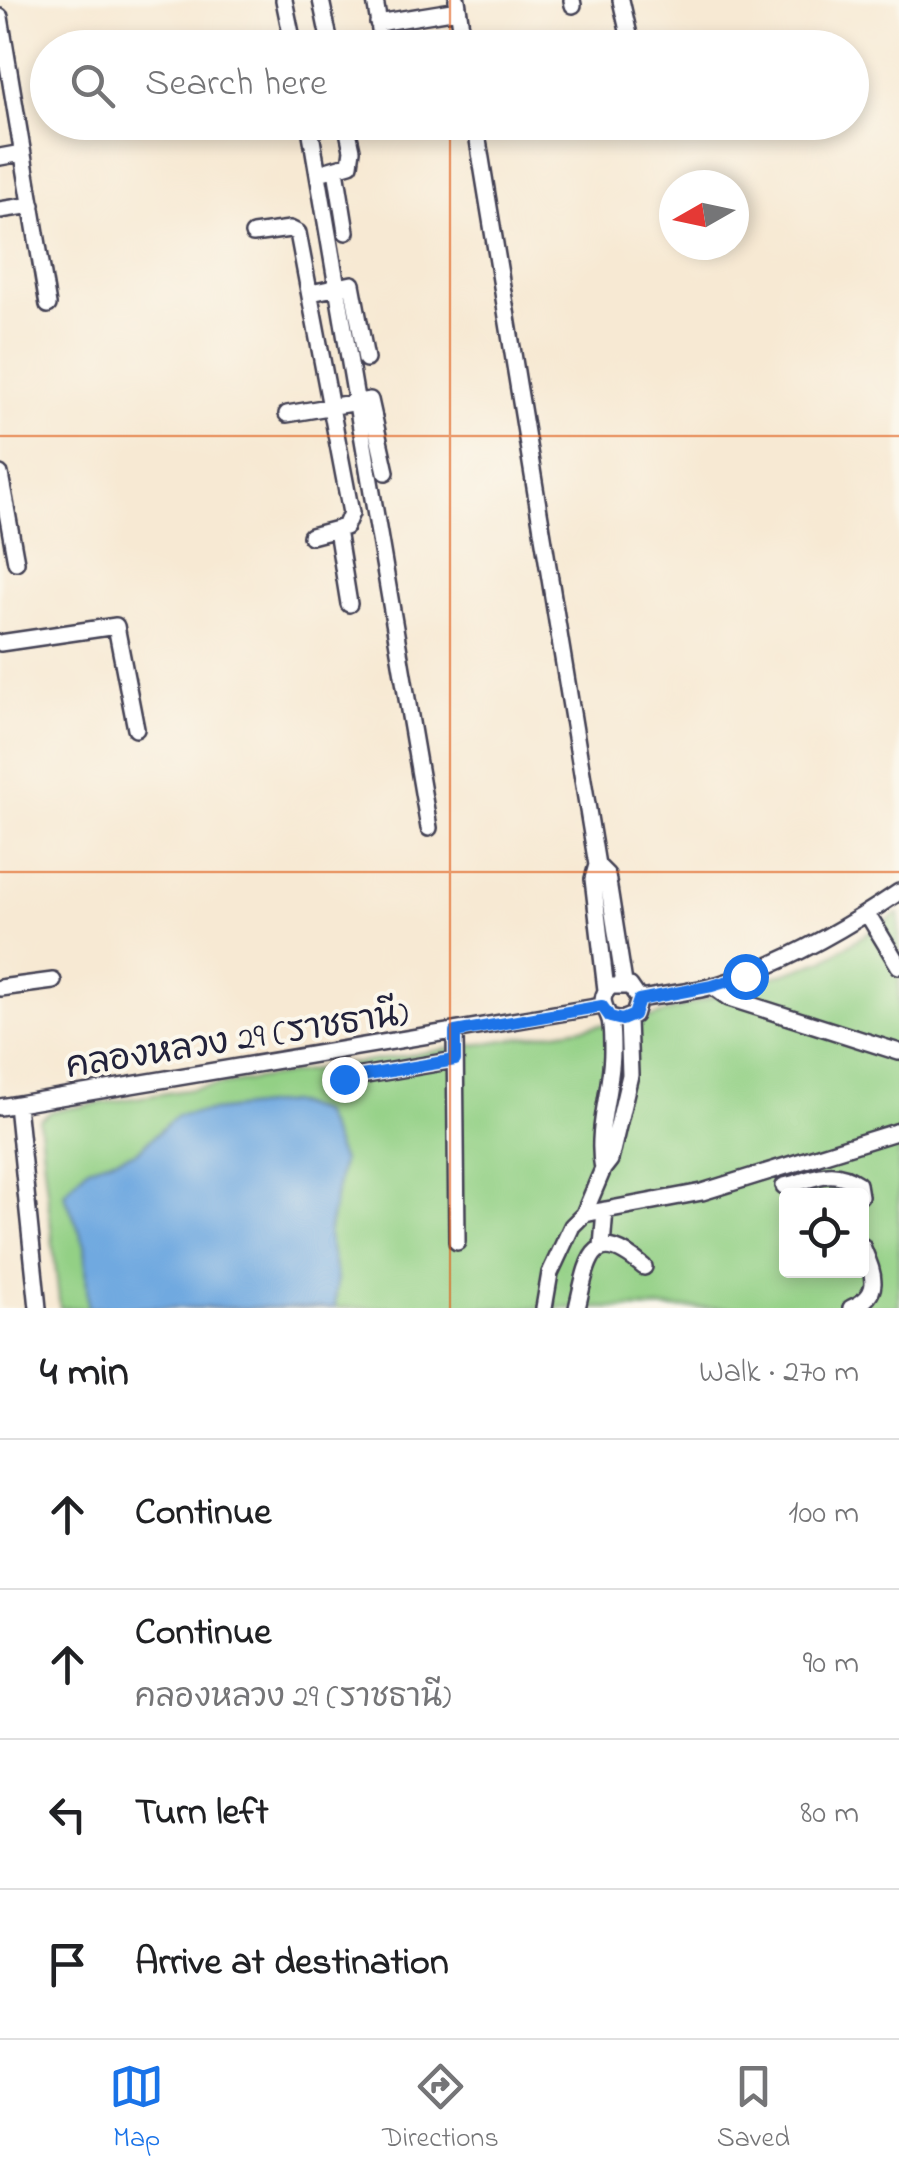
<!DOCTYPE html>
<html lang="en">
<head>
<meta charset="utf-8">
<style>
  body { margin:0; font-family:"Indie Flower","Playpen Sans Thai",sans-serif; background:#f6f6f6; color:#202124 }
  .controls { position:absolute; right:30px; bottom:30px; display:grid; overflow:hidden; border-radius:10px; box-shadow:0 5px 15px #0003 }
  .controls button { width:90px; height:90px; display:grid; place-items:center; padding:0; border:0; border-bottom:2px solid #e0e0e0; background:#fff; color:#202124; font:50px sans-serif }
  .compass { position:absolute; left:659px; top:170px; width:90px; height:90px; border-radius:50%; background:#fff; box-shadow:0 5px 15px #0003; rotate:261deg }
  .stop { position:absolute; width:30px; height:30px; margin:-22px; border:8px solid #1a73e8; border-radius:50%; background:#fff }
  .stop.end { background:#1a73e8; border-color:#fff; box-shadow:0 2px 10px #0008 }
  .list { margin:0; padding:0; list-style:none }
  h2 { display:flex; justify-content:space-between; align-items:center; height:130px; margin:0; padding:0 40px; font-size:42px }
  h2 small { font-size:32px; font-weight:400; color:#757577 }
  .list li { display:grid; grid-template-columns:65px 1fr auto; gap:30px; align-items:center; box-sizing:border-box; height:150px; padding:0 40px; border-top:2px solid #e0e0e0 }
  .list b { display:block; font-size:38px; white-space:nowrap }
  .list p { margin:0; font-size:32px; white-space:nowrap; color:#757577 }
  .list em { font-size:32px; font-style:normal; color:#757577 }
  .icon { flex:none; width:55px; height:55px; fill:none; stroke:currentColor; stroke-width:2; stroke-linecap:round; stroke-linejoin:round }
  .map { position:relative; flex:none; width:899px; height:1308px; overflow:hidden }
  .search { position:absolute; background:#fff; box-shadow:0 5px 15px #0003; left:30px; right:30px; top:30px; height:110px; display:flex; align-items:center; gap:25px; box-sizing:border-box; padding:0 35px; border-radius:55px; color:#757577; font-size:38px }
  .sheet { height:730px; background:#fff }
  nav { display:flex; justify-content:space-around; align-items:center; box-sizing:border-box; height:140px; border-top:2px solid #e0e0e0; background:#fff; font-size:28px; color:#757577 }
  nav a { display:grid; justify-items:center; gap:5px }
  nav .on { color:#1a73e8 }
  .map>svg:first-child { display:block }
  .green { fill:#93d085; stroke:#5a7960; stroke-width:2.5; fill-rule:evenodd }
  .water { fill:#70a9e0; stroke:#49668e; stroke-width:2.5 }
  .lines { fill:none; stroke-linecap:round; stroke-linejoin:round }
  .minor-casing { stroke:#424052; stroke-width:20 }
  .minor { stroke:#fff; stroke-width:15 }
  .route { stroke:#1a73e8; stroke-width:12 }
  .grid { fill:none; stroke:#de560e; stroke-width:2.5; stroke-opacity:0.55 }
  .labels { text-anchor:middle; stroke-width:8; stroke-linejoin:round; paint-order:stroke }
  .street-label { font-size:35px; fill:#22223b; stroke:#fbf7ec }
</style>
</head>
<body>
<div class="map">
<svg width="899" height="1308" viewBox="0 0 899 1308">
  <rect width="100%" height="100%" fill="#fbf7ec"/>
  <filter id="ink" filterUnits="userSpaceOnUse"><feTurbulence type="fractalNoise" baseFrequency=".01" numOctaves="2"/><feDisplacementMap in="SourceGraphic" scale="20" xChannelSelector="R" yChannelSelector="G"/><feConvolveMatrix kernelMatrix="1 2 1 2 8 2 1 2 1" color-interpolation-filters="sRGB"/></filter>
  <filter id="wash" filterUnits="userSpaceOnUse"><feTurbulence type="fractalNoise" baseFrequency=".0048" numOctaves="4" result="noise"/><feDisplacementMap in="SourceGraphic" scale="40" xChannelSelector="R" yChannelSelector="G"/><feGaussianBlur stdDeviation="2.25" result="paint"/><feColorMatrix in="noise" values="0 0 0 0 0 0 0 0 0 0 0 0 0 0 0 0 0 1.4 0 .05"/><feComposite in="paint" operator="in"/></filter>
  <g filter="url(#wash)">
    <rect width="100%" height="100%" fill="#f7e9d3"/>
    <!-- green -->
    <path class="green" d="M899,913v395h-839l-21,-188 13,-9 600,-94 172,-57zM786,1196h76v74h-76z"/>
    <!-- water -->
    <path class="water" d="M289,1102l32,10 21,49 -14,74 9,43 -2,30h-247l-3,-63 -21,-52 24,-26 49,-15 40,-37z"/>
  </g>
  <g filter="url(#ink)">
    <g class="lines">
      <defs>
        <path id="minor" d="M284,0l10,48
          M321,0l10,48
          M375,0l7,42 4,4 76,-10
          M457,0l7,48
          M572,0l1,5
          M621,0l11,48
          M0,17l48,288
          M378,23l80,-13
          M494,48l40,-7
          M309,122l120,706
          M475,122l122,743 -4,14 13,111
          M0,157l22,-4
          M336,170l10,62
          M319,173l31,-9 2,-14 -6,-28
          M0,210l32,-5
          M253,234l37,-5 8,4 53,280 -6,14 -34,9
          M311,293l41,-9 14,75
          M287,414l83,-14 16,72
          M0,474l16,88
          M337,530l12,74
          M0,643l116,-17 20,103
          M597,865l10,10 17,108
          M867,913l32,53
          M712,986l17,12 170,54
          M0,988l53,-7
          M639,999c25,-4 53,-7 78,-14 65,-20 126,-55 182,-93
          M455,1032l2,210
          M343,1079l112,-19
          M17,1105l21,203
          M0,1107l602,-101
          M603,1169c-8,-39 9,-79 9,-118 0,-9 0,-23 -2,-31 -5,-15 -13,-21 1,-34h19l9,13 -5,16 -12,5 -12,-3
          M784,1186c30,-6 46,-21 74,-2l2,12
          M584,1214l118,-22 197,-61
          M602,1246l3,-36
          M544,1308l6,-35 22,-47 12,-12 19,-45 7,-9 20,-85 -2,-56
          M577,1308c11,-47 14,-86 67,-41
          M851,1308c34,-14 21,-37 11,-62"/>
      </defs>
      <!-- minor casing -->
      <use href="#minor" class="minor-casing"/>
      <!-- minor -->
      <use href="#minor" class="minor"/>
    </g>
  </g>
  <g class="lines" filter="url(#ink)">
    <!-- route -->
    <path class="route" d="M344,1079l111,-19v-28l147,-26 8,11 12,3 12,-5 5,-15 73,-14 33,-10"/>
  </g>
  <!-- grid -->
  <path class="grid" d="M450,0v48M450,122v1186M0,436h899M0,872h899"/>
  <g class="labels">
    <!-- street labels -->
    <g class="street-label">
      <text transform="translate(237 1038) rotate(-9)" y="12">คลองหลวง 29 (ราชธานี)</text>
    </g>
  </g>
</svg>
<div class="controls">
<button><svg class="icon" aria-label="locate" viewBox="0 0 24 24"><circle cx="12" cy="12" r="6"/><path d="M12 2v4M12 18v4M2 12h4M18 12h4"/></svg></button>
</div>
<svg class="compass" viewBox="-18 -18 36 36"><path d="M0-13l5 13h-10z" fill="#e53935"/><path d="M0 13l5-13h-10z" fill="#757577"/></svg>
<div class="stop" style="left:745px;top:976px"></div>
<div class="stop end" style="left:344px;top:1079px"></div>
<div class="search"><svg class="icon" aria-label="search" viewBox="0 0 24 24"><circle cx="10" cy="10" r="6"/><path d="M15 15l6 6"/></svg>Search here</div>
</div>
<section class="sheet">
<h2>4 min<small>Walk · 270 m</small></h2>
<ul class="list">
<li><svg class="icon" aria-label="ahead" viewBox="0 0 24 24"><path d="M12 20V5M6 11l6-6 6 6"/></svg><div><b>Continue</b></div><em>100 m</em></li>
<li><svg class="icon" aria-label="ahead" viewBox="0 0 24 24"><path d="M12 20V5M6 11l6-6 6 6"/></svg><div><b>Continue</b><p>คลองหลวง 29 (ราชธานี)</p></div><em>90 m</em></li>
<li><svg class="icon" aria-label="left" viewBox="0 0 24 24"><path d="M17 20v-9H6M10 6l-5 5 5 5"/></svg><div><b>Turn left</b></div><em>80 m</em></li>
<li><svg class="icon" aria-label="arrive" viewBox="0 0 24 24"><path d="M6 21V4h12l-3 4 3 4H6"/></svg><div><b>Arrive at destination</b></div></li>
</ul>
</section>
<nav>
<a class="on"><svg class="icon" aria-label="map" viewBox="0 0 24 24"><path d="M3 6l6-2 6 2 6-2v14l-6 2-6-2-6 2zM9 4v14M15 6v14"/></svg>Map</a>
<a><svg class="icon" aria-label="directions" viewBox="0 0 24 24"><path d="M12 3l9 9-9 9-9-9zM9 14v-3h6M13 9l2 2-2 2"/></svg>Directions</a>
<a><svg class="icon" aria-label="saved" viewBox="0 0 24 24"><path d="M7 4h10v16l-5-4-5 4z"/></svg>Saved</a>
</nav>
</body>
</html>
